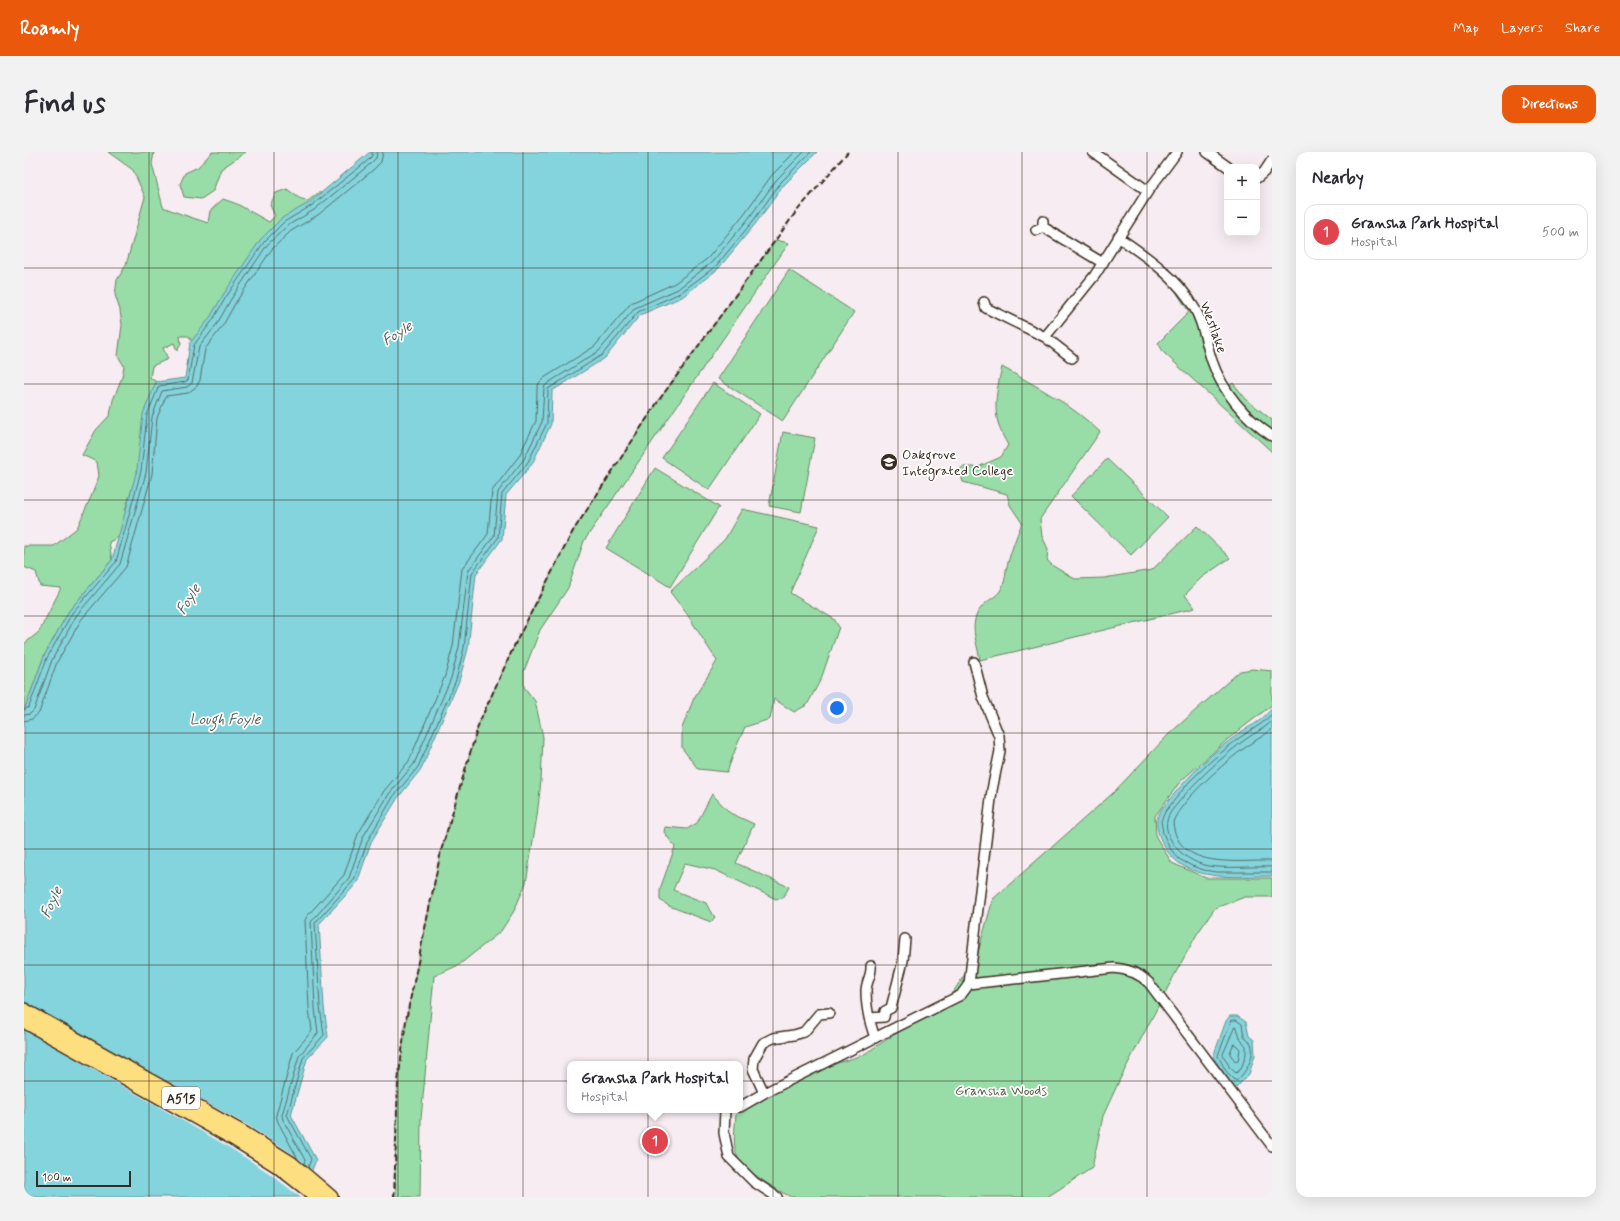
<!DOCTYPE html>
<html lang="en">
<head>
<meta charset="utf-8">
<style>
  body { margin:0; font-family:Mynerve,sans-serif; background:#f2f2f3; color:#2b2b33 }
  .controls { position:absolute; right:12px; top:12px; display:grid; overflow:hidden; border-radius:8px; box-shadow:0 4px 16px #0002 }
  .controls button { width:36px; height:36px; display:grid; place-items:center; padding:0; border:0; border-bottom:1px solid #e1e1e2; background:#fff; color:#2b2b33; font:20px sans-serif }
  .scale { position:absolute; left:12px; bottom:10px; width:95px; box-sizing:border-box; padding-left:4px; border:2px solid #3b2a1e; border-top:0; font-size:11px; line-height:14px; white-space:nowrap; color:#3b2a1e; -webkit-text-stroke:3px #fff; paint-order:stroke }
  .you { position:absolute; left:813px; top:556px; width:14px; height:14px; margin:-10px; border:3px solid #fff; border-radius:50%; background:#1a73e8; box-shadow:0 0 0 6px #1a73e833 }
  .badge { display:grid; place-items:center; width:26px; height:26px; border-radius:50%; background:#ea580c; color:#fff; font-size:13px; font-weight:700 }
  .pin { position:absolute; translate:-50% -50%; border:2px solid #fff; box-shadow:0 1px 4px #0006 }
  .popup { position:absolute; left:543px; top:909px; width:176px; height:52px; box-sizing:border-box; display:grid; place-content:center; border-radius:8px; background:#fff; filter:drop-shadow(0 1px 3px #0005); font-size:13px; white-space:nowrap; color:#7c7c81 }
  .popup b { font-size:15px; color:#2b2b33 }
  .popup::after { content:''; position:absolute; left:50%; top:100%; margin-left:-8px; border:8px solid transparent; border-top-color:#fff }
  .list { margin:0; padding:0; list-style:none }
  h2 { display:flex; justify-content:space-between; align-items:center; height:52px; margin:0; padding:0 16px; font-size:17px }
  h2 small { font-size:13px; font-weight:400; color:#7c7c81 }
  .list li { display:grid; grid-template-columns:26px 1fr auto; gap:12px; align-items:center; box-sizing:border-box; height:56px; margin:0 8px 8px; padding:0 8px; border:1px solid #e1e1e2; border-radius:12px }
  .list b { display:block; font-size:15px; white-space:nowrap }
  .list p { margin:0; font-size:13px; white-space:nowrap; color:#7c7c81 }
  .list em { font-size:13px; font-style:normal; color:#7c7c81 }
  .map { position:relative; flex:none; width:1248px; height:1045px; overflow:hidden; border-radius:12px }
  header { display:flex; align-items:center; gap:24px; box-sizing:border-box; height:56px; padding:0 20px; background:#ea580c; color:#fff }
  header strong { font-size:19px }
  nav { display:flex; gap:22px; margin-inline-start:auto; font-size:14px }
  .intro { display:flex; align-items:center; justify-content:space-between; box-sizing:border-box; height:96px; padding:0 24px }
  h1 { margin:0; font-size:28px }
  .button { padding:10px 18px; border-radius:12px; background:#ea580c; color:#fff; font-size:14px; font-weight:700 }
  main { display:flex; gap:24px; padding:0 24px }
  aside { flex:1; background:#fff; border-radius:12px; box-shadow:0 4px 16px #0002 }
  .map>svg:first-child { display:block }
  .green { fill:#98dca8; stroke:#6a8363 }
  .water { fill:#83d4dc; stroke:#669090 }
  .pier { fill:#f6ecf1 }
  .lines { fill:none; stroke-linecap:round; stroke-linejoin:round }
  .shore { stroke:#586e6a; stroke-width:1 }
  .minor-casing { stroke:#3b2a1e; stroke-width:12 }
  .highway-casing { stroke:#3b2a1e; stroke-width:16 }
  .minor { stroke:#fff; stroke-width:9 }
  .highway { stroke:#fedf80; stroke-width:13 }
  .rail { stroke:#3b2a1e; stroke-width:2; stroke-dasharray:6 3; stroke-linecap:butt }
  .grid { fill:none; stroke:#3b2a1e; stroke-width:1; stroke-opacity:0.55 }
  .labels { text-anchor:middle; stroke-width:3.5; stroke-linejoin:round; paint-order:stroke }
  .shield { fill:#fff; stroke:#766a62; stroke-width:1 }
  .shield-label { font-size:13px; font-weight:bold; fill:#3b2a1e }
  .street-label { font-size:14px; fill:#3b2a1e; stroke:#fff }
  .poi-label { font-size:14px; fill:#3b2a1e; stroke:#fff; text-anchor:start }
  .park-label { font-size:14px; fill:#575f47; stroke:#fff }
  .water-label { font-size:15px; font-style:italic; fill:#515d57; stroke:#fff }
</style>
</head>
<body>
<header>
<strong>Roamly</strong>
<nav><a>Map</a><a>Layers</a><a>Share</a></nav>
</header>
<div class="intro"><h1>Find us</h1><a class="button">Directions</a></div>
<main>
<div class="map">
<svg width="1248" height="1045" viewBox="0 0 1248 1045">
  <rect width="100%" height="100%" fill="#f6ecf1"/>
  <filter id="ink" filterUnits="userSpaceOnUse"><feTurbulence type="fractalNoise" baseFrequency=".025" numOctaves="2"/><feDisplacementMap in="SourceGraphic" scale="8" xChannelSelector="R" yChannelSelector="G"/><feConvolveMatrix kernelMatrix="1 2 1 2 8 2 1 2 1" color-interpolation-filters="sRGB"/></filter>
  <g filter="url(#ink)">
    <!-- green -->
    <path class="green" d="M84,0h46l-2,12 11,43 18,7 27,9 2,-12 13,-12 14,5 32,18 6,-6 -5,-11 6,-12 11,-4 12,9 9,3 10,-8 14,-1 -130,164 -16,10 1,-7 8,-11 -6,-12h-9l1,8 -4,7 -3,-8 -11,5 5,11 -16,7 -2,12 7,4 -13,60 -10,42 -9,26 4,22 -20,10 3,18 -43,51 -25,45 -20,55v-67l15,-12 22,-44 -21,-2 -4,-14 -12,-5v-21h30l23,-18 14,-31 8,-21 -2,-14 -15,-7 14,-25 14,-15 3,-15 9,-23 2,-11 -6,-10 4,-31 -2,-15 -5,-15 2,-15 9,-15 19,-68 -12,-27z
      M188,0h34l-25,17 -8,22 -12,8 -17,-2 -4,-13 5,-11 13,-6z
      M752,88l13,3 -205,298 -16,47 -28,42 -16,41v16l11,14 8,36 -2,44 -4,35 -11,67 -12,28 -13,20 -42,34 -25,11 -13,143 -1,78h-24l-1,-28 3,-87 8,-62 35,-169 38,-128 37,-81 57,-111 86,-131z
      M765,118l65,42 -71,109 -65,-42z
      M1135,120l7,6 25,29 17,43 21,36 4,-3 13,16 26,21v32l-108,-99 -6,-10 31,-31 -16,-25z
      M978,215c34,19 69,37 98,65l-60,87 2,17 6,13 -1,11 6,6 22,13 29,-1 48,-8 45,-44 33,32 -29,20 -16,17 10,13 -215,52c-4,-22 -14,-41 7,-58 9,-7 12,-7 16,-17 3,-6 2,-13 4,-19 4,-15 9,-29 15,-43l-12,-18 -3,-11 -44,-12 -4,-12 4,-3h15l23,-10 7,-12c-17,-27 -13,-48 -6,-78z
      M689,231l47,31 -51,76 -47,-32z
      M759,280l32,6 -14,74 -32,-6z
      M1083,307l61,58 -37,38 -60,-59z
      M631,316l64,39 -49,80 -64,-39z
      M718,357l77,17 -29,67 44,26 5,8 -18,52 -14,26 -13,7 -20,-13 -4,20 -25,8 -8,18 -10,27 -29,-3 -16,-21v-20l12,-30 23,-37 -30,-47 -17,-22 55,-53z
      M1229,517l19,2v34l-44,34 -48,43 -25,34 1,21 16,26 34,15h66v19h-27l-30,11 -18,26 -21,38 -56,107 -17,37 -11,52 -45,29h-256c-14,-7 -46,-26 -53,-39 -6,-10 -3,-32 -2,-44l31,-20 61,-28 35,-11 58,-38 32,-25 24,-36 16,-57 120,-106 56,-59 71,-63z
      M688,642l18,19 24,11 -18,39 53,24 -6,11 -7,1 -61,-29 -30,-7 -12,27 33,13 4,8 5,6 -4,5 -42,-16 -9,-6v-11l15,-42 -11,-15 1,-5 22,2 10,-6z"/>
    <!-- water -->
    <path class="water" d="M346,0h447l-33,33 -28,38 -38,46 -36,28 -42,18 -35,43 -53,33 -1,33 -19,40 -26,31 -4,44 -26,35 -8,75 -9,32 -38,88 -24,30 -26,43 -14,41 -38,41 5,83 4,30 -21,22 -16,56 25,45 -15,37h-277v-486l20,-55 25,-45 43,-51 25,-90 6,-56 13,-32 29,-4 5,-35 19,-24 14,-24 38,-56 21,-21 27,-15z
      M1248,557v167c-36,0 -87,8 -108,-30 -4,-7 -8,-17 -7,-26 1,-8 8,-15 13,-21 19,-24 43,-47 68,-65 6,-5 14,-8 21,-13 4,-3 8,-8 13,-12z
      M1206,864h7l9,6 3,14 5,4 1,15 -6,19 -14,15 -22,-32 13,-36z"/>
    <!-- pier -->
    <path class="pier" d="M0,850l225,124 47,30 17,15 -10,26h-3l-31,-24 -42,-27 -203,-116z"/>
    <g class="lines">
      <!-- shore -->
      <path class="shore" d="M0,558l5,-3 18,-49 25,-45 44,-51 25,-91 6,-56 12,-29 26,-4 3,-2 6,-35 18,-24 14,-24 38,-55 20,-20 27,-16 55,-44 6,-6v-4
        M1248,562l-11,10 -22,14 -28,23 -22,21 -24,30 -4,9 2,12 6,14 10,12 13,7 12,4 12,2h56
        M0,563l6,-1 4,-4 18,-50 24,-44 44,-52 26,-91 6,-56 10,-26 25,-4 5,-4 7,-36 18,-23 14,-25 36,-54 20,-19 27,-16 55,-45 7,-7 1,-6
        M0,569l8,-2 7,-6 18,-51 24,-42 45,-53 26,-93 5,-56 9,-22 22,-3 9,-7 3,-6 5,-31 17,-22 14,-25 36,-53 19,-18 27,-16 55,-45 8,-8 2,-10
        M1248,569c-9,9 -20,13 -30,21 -23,18 -46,38 -64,61 -4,5 -10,11 -11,18 -2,7 2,16 6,23 8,11 21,19 35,22 21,3 43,0 64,1
        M1248,577c-8,8 -18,11 -26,18 -20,14 -65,53 -73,75 4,49 65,38 99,39
        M1208,868h4l6,4c1,5 1,11 4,15 3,3 3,1 5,5 5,12 -6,30 -15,37l-10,-10 -8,-15z
        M1211,875l2,1 4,12 5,6v8l-5,15 -5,4 -6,-5 -7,-13z
        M1210,892l2,1 4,4 -2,12 -2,1 -6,-8z
        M274,1007l-20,-37 -2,-7 17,-62 19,-22 -3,-23 -4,-88 3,-5 36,-40 14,-41 26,-43 25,-30 36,-85 8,-30 9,-77 26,-35 4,-43 27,-35 17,-35 1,-32 2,-6 5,-5 51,-32 36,-43 44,-20 33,-25 36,-44 28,-39 23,-23
        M280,1012l1,-4 -22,-40 -1,-5 17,-59 19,-23 -3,-25 -4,-86 38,-44 14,-41 26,-43 25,-30 37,-86 8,-31 9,-76 26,-35 4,-44 26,-33 18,-37 2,-35 4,-4 51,-32 36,-43 43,-19 34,-27 37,-44 28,-39 27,-27
        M284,1016l3,-9 -24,-44 16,-57 21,-23 -4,-28 -5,-84 39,-43 14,-40 25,-43 25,-30 38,-87 8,-32 8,-75 26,-35 4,-44 26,-32 19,-39 1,-34 54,-34 36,-43 42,-19 36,-27 37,-45 28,-39 30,-30"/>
      <defs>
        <path id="minor" d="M1069,0l55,39
          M1183,0l21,15
          M1233,26l7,-6 8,-12
          M1019,75l60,36
          M1012,78l7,-3v-6
          M1094,85c28,19 61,42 77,72 9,16 11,35 17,52 10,30 34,58 60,75
          M960,150l2,6 59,29 27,21
          M1021,185l50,-62 53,-84 29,-39
          M847,814c1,9 -5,16 -5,25 0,15 4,33 9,47
          M945,832l145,-16c13,1 25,5 35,15l123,163
          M845,866l15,-1 1,-6 6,-3 12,-47 2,-22
          M740,941l-11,-24 1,-10 9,-16 10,-5 21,-3 10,-3 15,-18 10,-1
          M716,955l24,-14 197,-98 8,-11 23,-194 8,-39 -1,-15 -16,-39 -9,-35
          M701,958l-1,23 5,24 25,25 23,15"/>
        <path id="highway" d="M0,858l221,124 46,29 40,34
          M0,869l207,116 45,28 41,32"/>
      </defs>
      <!-- minor casing -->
      <use href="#minor" class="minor-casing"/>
      <!-- highway casing -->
      <use href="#highway" class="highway-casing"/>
      <!-- minor -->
      <use href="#minor" class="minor"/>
      <!-- highway -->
      <use href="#highway" class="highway"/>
      <!-- rail -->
      <path class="rail" d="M370,1045l4,-115 8,-62 35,-169 38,-128 37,-81 57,-111 86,-131 137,-188 52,-60"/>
    </g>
  </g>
  <!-- grid -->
  <path class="grid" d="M125,0v1045M250,0v1045M374,0v1045M499,0v1045M624,0v1045M749,0v1045M874,0v1045M998,0v1045M1123,0v1045M0,116h1248M0,232h1248M0,348h1248M0,464h1248M0,581h1248M0,697h1248M0,813h1248M0,929h1248"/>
  <!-- icons -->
  <defs>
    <symbol id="school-disc" viewBox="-11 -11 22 22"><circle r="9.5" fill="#3b2a1e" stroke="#fff"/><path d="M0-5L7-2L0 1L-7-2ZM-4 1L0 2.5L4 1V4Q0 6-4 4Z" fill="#fff"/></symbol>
  </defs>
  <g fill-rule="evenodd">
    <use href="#school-disc" x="855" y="300" width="20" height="20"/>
  </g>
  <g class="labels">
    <!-- shield labels -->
    <rect class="shield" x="138" y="935" width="38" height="22" rx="3"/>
    <g class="shield-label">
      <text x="157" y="951">A515</text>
    </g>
    <!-- street labels -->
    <g class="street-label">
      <text transform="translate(1190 175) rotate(70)" y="5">Westlake</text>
    </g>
    <!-- poi labels -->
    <g class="poi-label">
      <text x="878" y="307">Oakgrove<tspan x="878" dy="16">Integrated College</tspan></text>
    </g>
    <!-- park labels -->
    <g class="park-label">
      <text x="977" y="943">Gransha Woods</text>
    </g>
    <!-- water labels -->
    <g class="water-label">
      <text transform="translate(373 181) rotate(-32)" y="5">Foyle</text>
      <text transform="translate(164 447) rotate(-58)" y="5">Foyle</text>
      <text x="201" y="572">Lough Foyle</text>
      <text transform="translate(27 750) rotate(-65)" y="5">Foyle</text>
    </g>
  </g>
</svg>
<div class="controls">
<button>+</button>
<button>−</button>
</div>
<div class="scale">100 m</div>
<div class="you"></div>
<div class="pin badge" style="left:631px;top:989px;background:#e0444e">1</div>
<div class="popup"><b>Gransha Park Hospital</b>Hospital</div>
</div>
<aside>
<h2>Nearby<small></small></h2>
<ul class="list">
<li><span class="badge" style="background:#e0444e">1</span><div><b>Gransha Park Hospital</b><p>Hospital</p></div><em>500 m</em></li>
</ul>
</aside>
</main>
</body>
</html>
